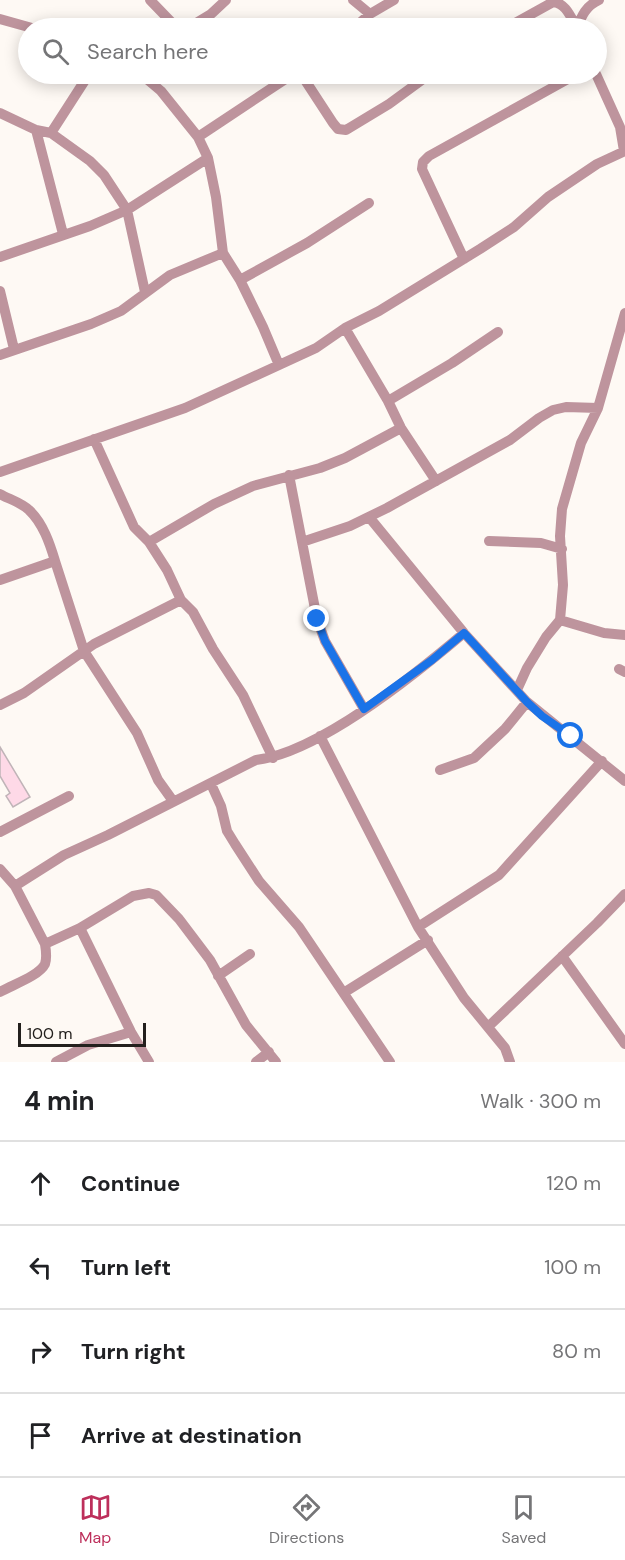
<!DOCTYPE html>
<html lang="en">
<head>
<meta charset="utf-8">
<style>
  body { margin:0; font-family:"DM Sans",sans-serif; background:#f6f6f6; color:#202124 }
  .scale { position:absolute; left:18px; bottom:15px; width:128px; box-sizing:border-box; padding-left:6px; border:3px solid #23201d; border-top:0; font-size:16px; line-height:21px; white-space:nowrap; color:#23201d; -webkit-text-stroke:4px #fef9f4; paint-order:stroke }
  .stop { position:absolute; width:18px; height:18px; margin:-14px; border:4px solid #1a73e8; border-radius:50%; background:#fff }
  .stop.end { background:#1a73e8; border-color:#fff; box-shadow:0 2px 6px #0008 }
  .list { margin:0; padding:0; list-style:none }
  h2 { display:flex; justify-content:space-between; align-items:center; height:78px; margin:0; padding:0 24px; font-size:26px }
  h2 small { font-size:20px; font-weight:400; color:#757577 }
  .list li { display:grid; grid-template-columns:39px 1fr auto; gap:18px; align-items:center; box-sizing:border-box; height:84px; padding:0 24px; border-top:2px solid #e0e0e0 }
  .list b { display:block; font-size:22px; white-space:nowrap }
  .list em { font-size:20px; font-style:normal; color:#757577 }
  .icon { flex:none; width:33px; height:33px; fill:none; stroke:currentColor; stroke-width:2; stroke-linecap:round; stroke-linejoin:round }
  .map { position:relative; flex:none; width:625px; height:1062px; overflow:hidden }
  .search { position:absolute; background:#fff; box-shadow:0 3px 15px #0003; left:18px; right:18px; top:18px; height:66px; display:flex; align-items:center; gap:15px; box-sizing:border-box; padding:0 21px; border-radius:33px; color:#757577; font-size:22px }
  .sheet { height:414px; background:#fff }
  nav { display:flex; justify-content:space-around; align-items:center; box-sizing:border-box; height:84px; border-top:2px solid #e0e0e0; background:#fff; font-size:16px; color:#757577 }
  nav a { display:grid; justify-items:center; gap:3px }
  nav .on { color:#bd2f5b }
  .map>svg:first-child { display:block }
  .building { fill:#fed9e7; stroke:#c0b4b8; stroke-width:1.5 }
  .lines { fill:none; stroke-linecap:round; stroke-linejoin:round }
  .minor { stroke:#be949d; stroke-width:10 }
  .route { stroke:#1a73e8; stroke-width:8 }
</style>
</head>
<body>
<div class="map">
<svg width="625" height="1062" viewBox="0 0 625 1062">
  <rect width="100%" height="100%" fill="#fef9f4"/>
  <!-- building -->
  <path class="building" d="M0,747l30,50 -17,10 -7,-11 4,-3 -10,-17z"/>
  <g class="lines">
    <!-- minor -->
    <path class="minor" d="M150,0l27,28
      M353,0l17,14
      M0,19l32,9
      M188,28l23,-14 15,-14
      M354,28l16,-14 24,-14
      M506,28l47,-26c13,1 18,16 24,26
      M577,28c5,-13 9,-22 22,-28
      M135,74l13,6 13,11 37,46 10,21 8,39 7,56 17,27 23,47 16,38
      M301,74l32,49 5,6 8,1 43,-26 41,-30
      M596,74l24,53 4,24
      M0,113l36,17 15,3 39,28 14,14 23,35 18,82
      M36,130l27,104
      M51,133l38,-59
      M198,137l95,-63
      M0,257l90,-31 37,-16 81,-52
      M464,259l-42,-90 1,-7 6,-6 148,-82
      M240,280l67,-37 62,-40
      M0,291l14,58
      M345,328l43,73 13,27 35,53
      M0,355l91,-31 30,-13 49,-36 53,-22
      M388,401l64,-38 46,-31
      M94,439l40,88 15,15 18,28 14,30 12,12 20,37 30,46 30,63
      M0,472l185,-64 131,-60 29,-20 34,-17 101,-62 34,-22 34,-30 49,-33 28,-13
      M289,475l28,144 8,22 39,68
      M0,494c9,5 22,9 29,16 14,13 21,34 26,51l-55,19
      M369,517l95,116 63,69 98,79
      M489,541l52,2 21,6
      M149,542l65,-38 39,-18 67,-18 25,-10 56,-30
      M302,542l48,-16 37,-18 123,-68 29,-22 14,-8 13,-3 32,1
      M55,561l29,90 53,82 21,47 15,21
      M560,620l44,13 21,2
      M619,669l6,3
      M517,690l10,-22 19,-31 14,-17 3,-35 -3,-49 2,-27 19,-66 17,-35 27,-95
      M0,705l24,-12 70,-49 87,-44
      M320,736l98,191 46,71 41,50 5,14
      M440,770l34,-12 31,-29 22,-27
      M211,784l10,22 6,25 8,13 24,37 40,46 91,135
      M0,832l69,-36
      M0,869l15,17 49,-31 44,-20 148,-75c62,-7 161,-87 208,-127
      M15,886l30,58
      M418,927l81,-52 103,-114
      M80,928l51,104 18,30
      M562,956l63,88
      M218,976l32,-22
      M0,992c12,-7 39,-16 45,-28 2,-6 1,-14 0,-20l35,-16 53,-32 16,-3 7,2 23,24 31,41 36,65 30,37
      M345,992l83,-52
      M489,1026l108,-103 28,-29
      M56,1062l32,-17 43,-13
      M256,1062l13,-10"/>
  </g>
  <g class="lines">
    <!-- route -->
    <path class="route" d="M317,619l8,22 39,68 68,-49 32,-27 63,69 15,14 29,20"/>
  </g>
</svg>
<div class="scale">100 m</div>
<div class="stop" style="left:571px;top:736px"></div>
<div class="stop end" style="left:317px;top:619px"></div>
<div class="search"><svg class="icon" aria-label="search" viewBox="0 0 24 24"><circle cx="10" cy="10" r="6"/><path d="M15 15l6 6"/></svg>Search here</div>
</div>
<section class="sheet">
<h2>4 min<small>Walk · 300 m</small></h2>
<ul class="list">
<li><svg class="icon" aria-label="ahead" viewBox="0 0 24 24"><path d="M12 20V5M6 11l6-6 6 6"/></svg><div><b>Continue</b></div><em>120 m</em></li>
<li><svg class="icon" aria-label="left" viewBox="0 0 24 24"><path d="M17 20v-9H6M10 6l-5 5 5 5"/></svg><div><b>Turn left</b></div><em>100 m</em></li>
<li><svg class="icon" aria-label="right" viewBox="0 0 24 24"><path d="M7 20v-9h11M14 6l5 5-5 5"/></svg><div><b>Turn right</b></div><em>80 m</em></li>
<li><svg class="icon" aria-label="arrive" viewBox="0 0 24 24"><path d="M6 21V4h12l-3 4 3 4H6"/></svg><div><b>Arrive at destination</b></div></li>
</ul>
</section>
<nav>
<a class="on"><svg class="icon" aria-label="map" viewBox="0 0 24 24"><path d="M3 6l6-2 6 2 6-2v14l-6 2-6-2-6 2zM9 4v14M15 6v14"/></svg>Map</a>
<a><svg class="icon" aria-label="directions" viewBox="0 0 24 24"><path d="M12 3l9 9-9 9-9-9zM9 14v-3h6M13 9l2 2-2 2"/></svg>Directions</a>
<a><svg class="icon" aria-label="saved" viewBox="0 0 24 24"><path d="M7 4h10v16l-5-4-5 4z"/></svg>Saved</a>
</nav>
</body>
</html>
